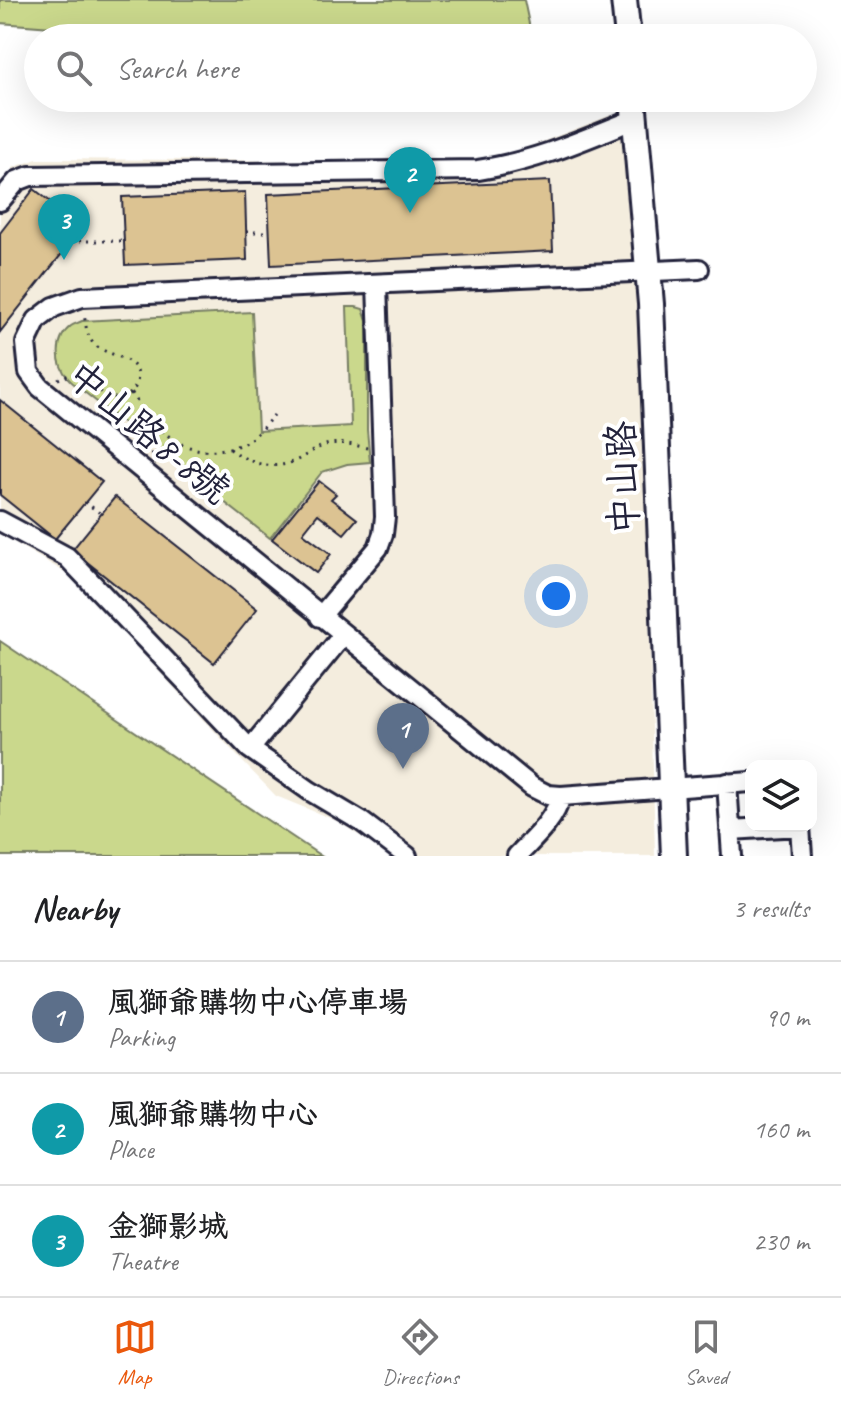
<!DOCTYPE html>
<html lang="en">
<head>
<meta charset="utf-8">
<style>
  body { margin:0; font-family:Caveat,"LXGW WenKai TC",sans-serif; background:#f6f6f6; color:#202124 }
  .controls { position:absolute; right:24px; bottom:24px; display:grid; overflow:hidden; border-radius:16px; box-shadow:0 8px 32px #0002 }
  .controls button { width:72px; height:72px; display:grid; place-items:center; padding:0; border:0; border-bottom:2px solid #e0e0e0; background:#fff; color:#202124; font:40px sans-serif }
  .you { position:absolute; left:556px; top:596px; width:28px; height:28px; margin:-20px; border:6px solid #fff; border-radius:50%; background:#1a73e8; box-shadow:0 0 0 12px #1a73e833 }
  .badge { display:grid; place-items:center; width:52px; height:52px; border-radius:50%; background:#ea580c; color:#fff; font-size:26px; font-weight:700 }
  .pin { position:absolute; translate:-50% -66px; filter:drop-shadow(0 2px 4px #0008) }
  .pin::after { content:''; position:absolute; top:42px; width:28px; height:24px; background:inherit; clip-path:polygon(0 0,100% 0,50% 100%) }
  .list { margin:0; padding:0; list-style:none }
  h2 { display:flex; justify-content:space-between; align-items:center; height:104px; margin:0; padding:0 32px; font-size:34px }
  h2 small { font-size:26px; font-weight:400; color:#757577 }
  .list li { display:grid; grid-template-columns:52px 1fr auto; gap:24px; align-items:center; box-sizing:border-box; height:112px; padding:0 32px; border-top:2px solid #e0e0e0 }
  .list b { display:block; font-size:30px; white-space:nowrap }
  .list p { margin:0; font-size:26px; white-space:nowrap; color:#757577 }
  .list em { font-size:26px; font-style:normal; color:#757577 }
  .icon { flex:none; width:44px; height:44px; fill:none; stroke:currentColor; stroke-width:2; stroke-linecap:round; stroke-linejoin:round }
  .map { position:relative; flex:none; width:841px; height:856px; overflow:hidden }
  .search { position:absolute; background:#fff; box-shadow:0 8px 32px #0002; left:24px; right:24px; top:24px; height:88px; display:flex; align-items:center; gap:20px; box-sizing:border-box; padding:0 28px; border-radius:44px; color:#757577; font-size:30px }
  .sheet { height:440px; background:#fff }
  nav { display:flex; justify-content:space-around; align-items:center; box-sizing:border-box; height:112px; border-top:2px solid #e0e0e0; background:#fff; font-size:22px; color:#757577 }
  nav a { display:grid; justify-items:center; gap:4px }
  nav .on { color:#ea580c }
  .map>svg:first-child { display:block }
  .built { fill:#f4edde }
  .green { fill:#cad88c; stroke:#767d64; stroke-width:2 }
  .building { fill:#dcc392; stroke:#22223b; stroke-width:2 }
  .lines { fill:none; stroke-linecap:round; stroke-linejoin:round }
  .minor-casing { stroke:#22223b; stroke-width:24 }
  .major-casing { stroke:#22223b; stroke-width:30 }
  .path { stroke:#22223b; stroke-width:3; stroke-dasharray:2 6; stroke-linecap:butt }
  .minor { stroke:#fff; stroke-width:18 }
  .major { stroke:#fff; stroke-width:24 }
  .labels { text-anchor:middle; stroke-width:8; stroke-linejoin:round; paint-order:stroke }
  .street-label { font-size:38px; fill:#22223b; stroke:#fff }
</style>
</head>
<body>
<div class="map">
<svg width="841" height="856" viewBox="0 0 841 856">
  <rect width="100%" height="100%" fill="#fff"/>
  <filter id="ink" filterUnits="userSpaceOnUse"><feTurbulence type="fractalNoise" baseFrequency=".0125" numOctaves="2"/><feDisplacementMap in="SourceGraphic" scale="16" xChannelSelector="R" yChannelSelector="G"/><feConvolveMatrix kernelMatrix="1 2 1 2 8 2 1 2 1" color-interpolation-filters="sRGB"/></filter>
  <g filter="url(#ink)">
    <!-- built -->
    <path class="built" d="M611,115l11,15 17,197 8,192 8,337h-264l-54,-35 -61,-25 -35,-36 -170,-184 -71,-42v-349l14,-18 23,-8 428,3 43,-7z"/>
    <!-- green -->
    <path class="green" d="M0,0h524l8,38h-336l-196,-15z
      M347,307h9l7,2 4,12v109l3,32 -23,2 -25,8 -52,66 -187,-147c-5,-4 -11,-8 -15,-13 -12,-14 -14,-39 3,-52 3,-2 7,-3 11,-5l170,-9 6,119 93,-5z
      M0,641l321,215h-321z"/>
    <!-- building -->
    <path class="building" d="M550,181l3,70 -282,14 -3,-71z
      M34,189l49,38 -83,105v-99z
      M245,192l2,68 -122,5 -3,-68z
      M0,400l102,82 -47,57 -55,-44z
      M319,481l17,13 -5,5 26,20 -13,15 -26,-20 -15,19 28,21 -15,19 -44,-34z
      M115,497l142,112 -43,54 -142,-113z"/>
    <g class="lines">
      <defs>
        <path id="minor" d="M0,201l17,-20 13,-5 448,-6c56,-8 105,-30 157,-51
          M699,269l-617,28 -28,10 -17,13 -11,23 3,29 11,15 492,400 16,8 13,1 190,-14
          M0,521l67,36 183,192 60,42 52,31 45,34
          M320,617l58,-69 5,-14 2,-17 -8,-233
          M250,749l93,-114
          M727,783l5,73
          M800,826l2,30
          M730,830l70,-4
          M517,856c17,-18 37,-35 44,-60"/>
        <path id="major" d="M624,0l4,38
          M633,98l18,206 23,552"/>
      </defs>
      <!-- minor casing -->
      <use href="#minor" class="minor-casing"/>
      <!-- major casing -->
      <use href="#major" class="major-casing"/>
      <!-- path -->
      <path class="path" d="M246,232h24
        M71,241h53
        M58,379c30,-12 25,3 47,16 5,3 12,4 18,2 6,-1 11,-6 13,-12 11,-29 -30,-27 -43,-42 -7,-9 -7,-18 -9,-29
        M132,393c17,30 46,61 84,57 13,-1 25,-4 36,-12 8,-7 15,-15 22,-23
        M230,449c22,16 46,23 71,9 8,-5 19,-12 28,-14 13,-2 26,1 38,4
        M151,454l11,-8 18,-3
        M85,502l16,12"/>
      <!-- minor -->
      <use href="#minor" class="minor"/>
      <!-- major -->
      <use href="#major" class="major"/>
    </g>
  </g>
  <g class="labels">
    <!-- street labels -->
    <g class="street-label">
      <text transform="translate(149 432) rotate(40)" y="13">中山路8-8號</text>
      <text transform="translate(622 478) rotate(-92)" y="13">中山路</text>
    </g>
  </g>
</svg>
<div class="controls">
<button><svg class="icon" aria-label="layers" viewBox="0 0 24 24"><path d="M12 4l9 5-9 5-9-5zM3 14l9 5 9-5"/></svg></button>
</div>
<div class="you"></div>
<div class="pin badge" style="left:403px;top:769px;background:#5c6f8a">1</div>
<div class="pin badge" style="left:410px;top:213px;background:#0f9aa8">2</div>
<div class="pin badge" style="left:64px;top:260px;background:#0f9aa8">3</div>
<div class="search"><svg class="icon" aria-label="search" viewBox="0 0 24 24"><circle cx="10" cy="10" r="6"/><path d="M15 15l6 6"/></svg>Search here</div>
</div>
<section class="sheet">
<h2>Nearby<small>3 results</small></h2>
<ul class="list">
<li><span class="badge" style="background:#5c6f8a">1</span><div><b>風獅爺購物中心停車場</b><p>Parking</p></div><em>90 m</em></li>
<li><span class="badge" style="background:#0f9aa8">2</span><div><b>風獅爺購物中心</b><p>Place</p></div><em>160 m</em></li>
<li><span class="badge" style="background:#0f9aa8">3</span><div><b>金獅影城</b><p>Theatre</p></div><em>230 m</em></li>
</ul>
</section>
<nav>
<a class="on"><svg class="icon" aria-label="map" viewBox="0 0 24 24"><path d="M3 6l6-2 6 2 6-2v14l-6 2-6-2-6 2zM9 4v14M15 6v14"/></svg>Map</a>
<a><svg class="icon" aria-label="directions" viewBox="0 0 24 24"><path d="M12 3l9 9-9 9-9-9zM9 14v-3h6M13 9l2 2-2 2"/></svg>Directions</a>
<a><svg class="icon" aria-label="saved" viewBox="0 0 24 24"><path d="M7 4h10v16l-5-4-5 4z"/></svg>Saved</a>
</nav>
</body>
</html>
